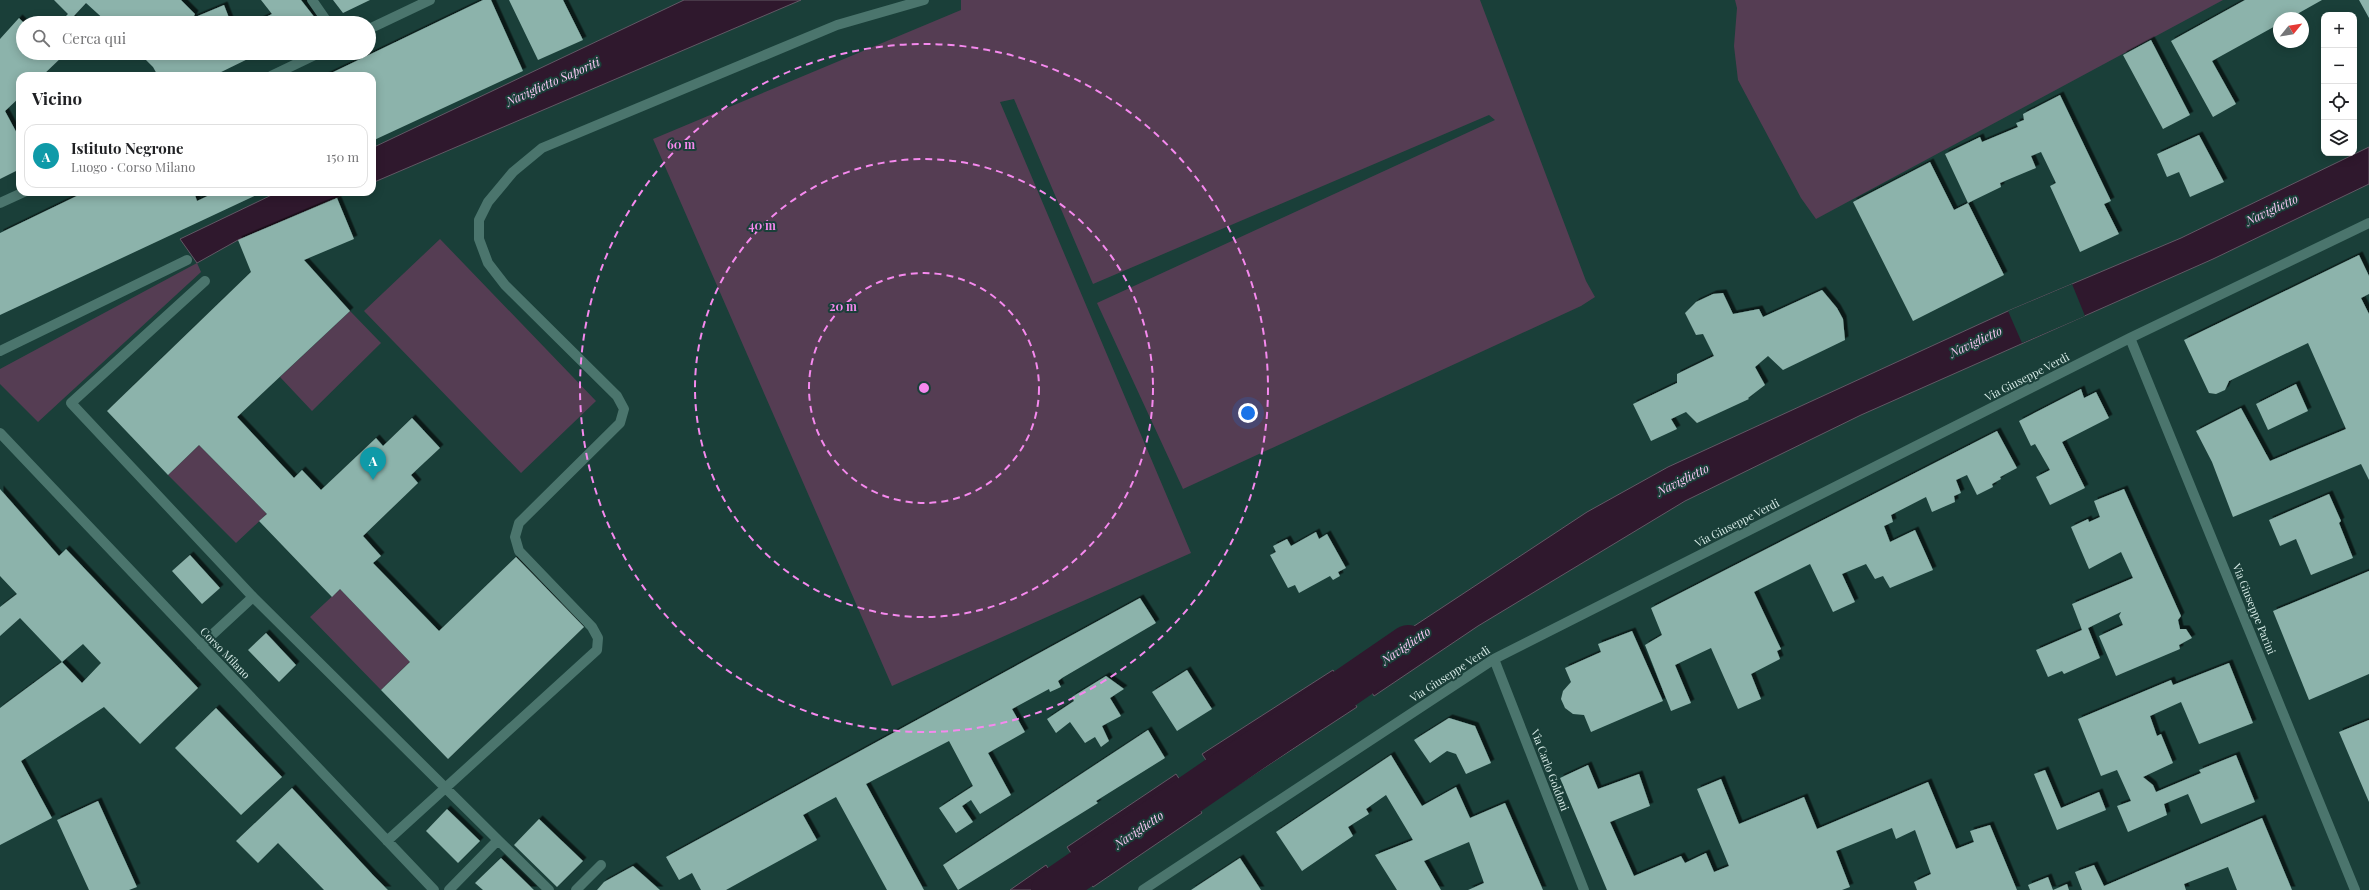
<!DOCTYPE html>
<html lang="it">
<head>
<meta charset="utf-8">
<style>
  body { margin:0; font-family:"Playfair Display",serif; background:#f6f6f6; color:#202124 }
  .controls { position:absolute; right:12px; top:12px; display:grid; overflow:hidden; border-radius:8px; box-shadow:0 2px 10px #0003 }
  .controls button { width:36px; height:36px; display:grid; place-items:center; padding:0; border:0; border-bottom:1px solid #e0e0e0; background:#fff; color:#202124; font:20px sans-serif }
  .compass { position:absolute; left:2273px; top:12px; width:36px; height:36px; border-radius:50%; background:#fff; box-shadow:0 2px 10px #0003; rotate:60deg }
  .you { position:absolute; left:1248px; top:413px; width:14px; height:14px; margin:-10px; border:3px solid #fff; border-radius:50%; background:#1a73e8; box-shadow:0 0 0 6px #1a73e833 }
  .badge { display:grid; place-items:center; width:26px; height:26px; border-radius:50%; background:#db2777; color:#fff; font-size:13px; font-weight:700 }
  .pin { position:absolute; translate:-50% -33px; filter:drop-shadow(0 1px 2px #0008) }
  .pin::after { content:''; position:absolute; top:21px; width:14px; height:12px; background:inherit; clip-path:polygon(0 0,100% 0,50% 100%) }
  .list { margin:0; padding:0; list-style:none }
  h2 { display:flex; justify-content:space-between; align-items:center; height:52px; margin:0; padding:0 16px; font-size:17px }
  h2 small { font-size:13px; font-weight:400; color:#757577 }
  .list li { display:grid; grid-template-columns:26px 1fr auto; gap:12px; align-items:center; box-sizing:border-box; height:64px; margin:0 8px 8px; padding:0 8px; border:1px solid #e0e0e0; border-radius:12px }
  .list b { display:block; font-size:15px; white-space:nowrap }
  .list p { margin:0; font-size:13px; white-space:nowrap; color:#757577 }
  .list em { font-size:13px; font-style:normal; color:#757577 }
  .icon { flex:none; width:22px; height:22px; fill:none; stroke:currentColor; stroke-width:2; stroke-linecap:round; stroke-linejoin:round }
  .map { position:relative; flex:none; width:2369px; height:890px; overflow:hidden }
  .search { position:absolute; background:#fff; box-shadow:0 2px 10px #0003; left:16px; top:16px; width:360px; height:44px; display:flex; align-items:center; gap:10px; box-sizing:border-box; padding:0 14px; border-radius:22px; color:#757577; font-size:15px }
  .panel { position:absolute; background:#fff; box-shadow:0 2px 10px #0003; left:16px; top:72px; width:360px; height:124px; border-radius:12px }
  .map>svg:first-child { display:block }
  .green { fill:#553d53 }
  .water { fill:#2f182d; stroke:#625865 }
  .pier { fill:#1a3f39 }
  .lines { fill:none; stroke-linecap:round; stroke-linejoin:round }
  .canal { stroke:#2f182d; stroke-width:40 }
  .building { fill:#8cb3ab; filter:url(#shadow) }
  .minor { stroke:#4b756d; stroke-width:10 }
  .ring { fill:none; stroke:#f589ee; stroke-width:2; stroke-dasharray:7 5 }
  .labels { text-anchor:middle; stroke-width:4; stroke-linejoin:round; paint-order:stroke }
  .street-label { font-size:11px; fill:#d9ede9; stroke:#1a3f39 }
  .water-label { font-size:12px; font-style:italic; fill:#fbcaf6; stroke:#1a3f39 }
  .centre { fill:#f589ee; stroke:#1a3f39; stroke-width:2 }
  .ring-label { font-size:12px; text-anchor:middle; font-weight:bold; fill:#f589ee; stroke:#1a3f39; stroke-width:4; stroke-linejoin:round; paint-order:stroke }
</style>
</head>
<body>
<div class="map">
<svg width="2369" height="890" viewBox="0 0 2369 890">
  <defs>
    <filter id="shadow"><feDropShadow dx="3.5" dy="-3.5" stdDeviation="0" flood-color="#0009"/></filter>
  </defs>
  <rect width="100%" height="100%" fill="#1a3f39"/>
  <!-- green -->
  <path class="green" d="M961,0h519l106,281 9,16 -14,9 -398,183 -86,-186 398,-183 -6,-5 -396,169 -79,-185 -14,3 191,451 -299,133 -239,-547 308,-129z
    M1735,0h488l-407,219 -15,-21 -63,-118 -4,-34 3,-38z
    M440,239l156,162 -75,72 -157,-162z
    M197,263l4,9 -163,150 -38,-38v-15z
    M350,311l31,32 -69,68 -32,-34z
    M199,445l68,69 -31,29 -68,-68z
    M340,589l70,73 -29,28 -71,-73z"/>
  <!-- water -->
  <path class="water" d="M684,0h117l-429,183v-35z
    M2369,147v37l-156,75 -352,156 -176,86 -207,125 -104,70 -19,-31 232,-153 81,-45 340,-156 173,-73z
    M278,192h72l-112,48 -41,23 -17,-24z
    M1333,670l24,37 -130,85 -25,-38z
    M1176,774l26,39 -109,74 -26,-40z
    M1046,865l17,25h-53z"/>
  <!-- pier -->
  <path class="pier" d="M2072,284l13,32 -63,27 -14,-32z"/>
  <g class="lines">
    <!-- canal -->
    <path class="canal" d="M1051,890l357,-245"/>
  </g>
  <!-- building -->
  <path class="building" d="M54,0h127l14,14 -2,4 31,-13 7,18h-123l-22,-20 -14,15 4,5h-17l9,-9z
    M261,0h40l18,23h-66l19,-9z
    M333,0h37l-27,13z
    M483,0h8l32,71 -151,70v-65h-47z
    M509,0h54l20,40 -45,20z
    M2245,0h77l-32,18h-11v6l-67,37 24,43 -23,13 -42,-76z
    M2359,0h10v18z
    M19,18l4,4v31h43l-24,23h-22v21l-15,14 15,28v30l-20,10v-140z
    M2151,40l39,75 -27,14 -40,-74z
    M139,53h121l-47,23h-55l-5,-9z
    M2060,95l51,106 -7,3 15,30 -39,18 -30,-66 6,-3 -15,-31 -10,4 5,12 -36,15 1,4 -33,16 -23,-49 35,-17 2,5 36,-15 -2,-4 8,-3 -1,-6z
    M2199,135l25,47 -34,15 -11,-25 -12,5 -10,-23z
    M1930,162l24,48 14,-7 36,72 -91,46 -60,-119z
    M85,192h109l3,9 19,-9h47l-263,123v-82z
    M337,198l17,41 -50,21 46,51 -113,106 57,61 8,-8 19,20 55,-52 7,8 29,-28 28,30 -29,27 7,8 -55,53 18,20 -8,7 66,68 77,-74 68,70 -136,132 -67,-69 29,-28 -70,-73 -8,8 -73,-76 8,-7 -68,-69 -31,30 -61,-64 144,-139 -13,-32z
    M2359,255l10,21v18l-8,4 8,16v166l-8,-16 -128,53 -21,-55 -16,-31 45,-23 29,53 76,-32 -38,-86 -79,38 -4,9 -9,4 -7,-1 -25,-53z
    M1822,290l15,18 6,11 2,21 -62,30 -15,-14 -13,11 10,18 -17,13 1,1 -52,24 -11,-11 -15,7 6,10 -26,12 -18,-37 44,-21v-9l37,-18 -11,-22 -7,1 -11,-22 11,-11 17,-8 10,-1 10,21 26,-5 4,8z
    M2296,384l12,27 -40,19 -12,-26z
    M2081,389l3,9 12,-6 13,26 -47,24 23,46 -35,17 -14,-28 14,-7 -15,-26 -4,2 -12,-25z
    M1997,431l20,37 -17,9 1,2 -9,5 1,3 -16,8 -10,-20 -11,5 5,13 -7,3 1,6 -23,10 -6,-15 -35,18 2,7 -9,4 6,16 25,-12 18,40 -43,18 -7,-12 -8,3 -9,-15 -24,10 13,28 -22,10 -23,-48 -56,28 27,57 -4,2 3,8 -29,15 10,25 -23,10 -27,-61 -36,17 16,38 -20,8 -26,-66 17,-10 -11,-27z
    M0,489l59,67 7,-7 132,139 -58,56 -36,-37 -83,54 31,57 -52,27v-137l62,-46 20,21 19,-20 -18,-19 -21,18 -42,-44 -20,18v-29l17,-13 -17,-18z
    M2124,489l57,127 -3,4 2,9h6l6,9 -13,7 1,4 -64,27 -17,-40 24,-11 -4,-9 2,-4 -33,16 12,30 -36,16 -2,-3 -14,6 -12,-27 46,-20 -10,-26 61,-26 -12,-26 -32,17 -18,-42 17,-8 1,3 11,-5 -6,-16z
    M2329,494l12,27 -2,2 14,35 -42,17 -15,-36 -16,7 -11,-26z
    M1316,532l3,7 8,-5 19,34 -8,4 2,4 -7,4 -3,-4 -31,17 -4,-8 -7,3 -18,-33 6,-3 -3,-6 14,-7 4,7z
    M190,555l30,33 -18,16 -30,-33z
    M2369,571v103l-60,26 -36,-89z
    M1140,598l16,25 -94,55 -4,3 3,6 -11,5 -1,-3 -37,20 13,23 -37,21 23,42 -31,19 -9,-14 -9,6 11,16 -17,11 -17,-25 34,-22 -24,-45 -83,43 58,106h-37l-51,-93 -33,18 14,25 -91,50h-25l-9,-17 -13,7 -13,-23z
    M1632,631l31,70 -72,31 -7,-17 -11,-1 -8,-6 -4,-9 2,-8 8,-9 -6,-14 36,-16 -3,-8z
    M266,633l30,32 -17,17 -31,-32z
    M2229,663l24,60 -54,21 -18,-42 -31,14 7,20 4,-2 12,29 -30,14 10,8 3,7 45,-19 -2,-3 37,-15 19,47 -54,22 -13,-30 -24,10 3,11 -39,17 -11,-26 14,-5 -14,-31 -16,6 -23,-57 93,-39 2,5z
    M1187,670l25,39 -35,22 -25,-39z
    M1106,676l18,13 -14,9 11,18 -19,10 7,15 -8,6 -6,-10 -10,6 -15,-21 -14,11 -9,-14 27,-18 -2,-4z
    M216,708l66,69 -41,38 -66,-67z
    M1449,718l26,8 16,37 -25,11 -10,-20 -9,-3 -17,12 -16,-23z
    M2369,720v82l-30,-70z
    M1148,730l17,28 -69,43 2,2 -140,87 -15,-25z
    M1391,755l31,51 34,-19 14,31 35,-15 38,87h-75l16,-7 -15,-41 -45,19 17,29h-44l-22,-35 38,-15 -27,-45 -20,14 3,5 -21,13 5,9 -51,35 -26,-39z
    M1588,765l10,24 41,-15 11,32 -40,16 24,54 47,-20 4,7 21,-10 8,19 15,-6 -32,-77 24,-10 18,45 65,-27 13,32 111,-47 28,67 18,-7 -4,-11 20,-6 27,65h-100l-3,-8 17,-8 -16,-44 -19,9 -4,-11 -56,23 14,36 -8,3h-235l-47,-112z
    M2045,770l16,38 38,-16 7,18 -49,20 -23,-56z
    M292,788l81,87 15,15h-64l-46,-47 -20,20 -22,-22z
    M98,801l39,86 -8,3h-40l-32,-70z
    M447,809l33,32 -22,22 -32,-32z
    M2262,818l30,72h-55l-9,-23 -44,17 2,6h-104l-7,-18 19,-7 10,21z
    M539,819l44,42 -26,26 -43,-42z
    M501,858l33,32h-51l-8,-7z
    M1240,858l21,32h-70z
    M633,866l27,24h-63l7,-8z
    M2048,877l5,13 14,-6 2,6h-39l-2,-5z"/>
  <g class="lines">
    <!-- minor -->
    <path class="minor" d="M312,0l16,23
      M369,29l61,-29
      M271,76l48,-23
      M0,203l24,-11
      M205,281l-134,122 182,194 245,243
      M2130,338l225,552
      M0,351l187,-91
      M0,433l434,457
      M201,645l52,-48
      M1494,659l90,231
      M387,841l210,-191 1,-12 -6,-11 -73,-76 -4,-14 4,-14 101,-100 4,-14 -7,-13 -112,-111 -17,-22 -9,-24v-19l9,-18 25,-30 29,-24 295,-123 87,-25
      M449,890l49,-50 51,50
      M576,890l25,-25
      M1143,890l351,-231 636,-321 239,-115"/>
  </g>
  <!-- distance rings -->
  <g class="ring">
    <circle cx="924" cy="388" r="115"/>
    <circle cx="924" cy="388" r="229"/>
    <circle cx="924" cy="388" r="344"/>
  </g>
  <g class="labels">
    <!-- street labels -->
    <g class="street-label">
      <text transform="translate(2027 377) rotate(-27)" y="4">Via Giuseppe Verdi</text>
      <text transform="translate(1737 523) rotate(-27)" y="4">Via Giuseppe Verdi</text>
      <text transform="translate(2254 609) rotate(68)" y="4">Via Giuseppe Parini</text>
      <text transform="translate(225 653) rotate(46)" y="4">Corso Milano</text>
      <text transform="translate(1450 674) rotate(-33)" y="4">Via Giuseppe Verdi</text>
      <text transform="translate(1550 770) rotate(69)" y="4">Via Carlo Goldoni</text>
    </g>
    <!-- water labels -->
    <g class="water-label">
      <text transform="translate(553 82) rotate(-24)" y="4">Naviglietto Saporiti</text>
      <text transform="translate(2272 210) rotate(-25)" y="4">Naviglietto</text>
      <text transform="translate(1976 342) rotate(-25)" y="4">Naviglietto</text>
      <text transform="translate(1683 480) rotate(-26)" y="4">Naviglietto</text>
      <text transform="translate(1406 646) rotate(-34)" y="4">Naviglietto</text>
      <text transform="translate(1139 830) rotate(-34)" y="4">Naviglietto</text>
    </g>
  </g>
  <circle cx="924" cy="388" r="6" class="centre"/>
  <g class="ring-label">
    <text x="681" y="149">60 m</text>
    <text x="762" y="230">40 m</text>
    <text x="843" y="311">20 m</text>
  </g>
</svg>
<div class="controls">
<button>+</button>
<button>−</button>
<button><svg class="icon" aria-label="locate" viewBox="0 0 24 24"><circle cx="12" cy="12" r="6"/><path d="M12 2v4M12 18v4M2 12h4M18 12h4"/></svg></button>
<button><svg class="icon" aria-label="layers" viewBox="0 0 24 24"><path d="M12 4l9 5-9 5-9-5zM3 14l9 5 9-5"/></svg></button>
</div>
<svg class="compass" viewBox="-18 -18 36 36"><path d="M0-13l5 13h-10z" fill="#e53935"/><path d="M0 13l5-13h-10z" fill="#757577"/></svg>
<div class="you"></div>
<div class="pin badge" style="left:373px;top:480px;background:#0f9aa8">A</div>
<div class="search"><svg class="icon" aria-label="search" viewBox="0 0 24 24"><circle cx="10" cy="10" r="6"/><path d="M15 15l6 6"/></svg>Cerca qui</div>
<section class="panel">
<h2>Vicino<small></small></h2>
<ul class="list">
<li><span class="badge" style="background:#0f9aa8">A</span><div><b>Istituto Negrone</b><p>Luogo · Corso Milano</p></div><em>150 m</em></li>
</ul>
</section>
</div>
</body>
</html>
